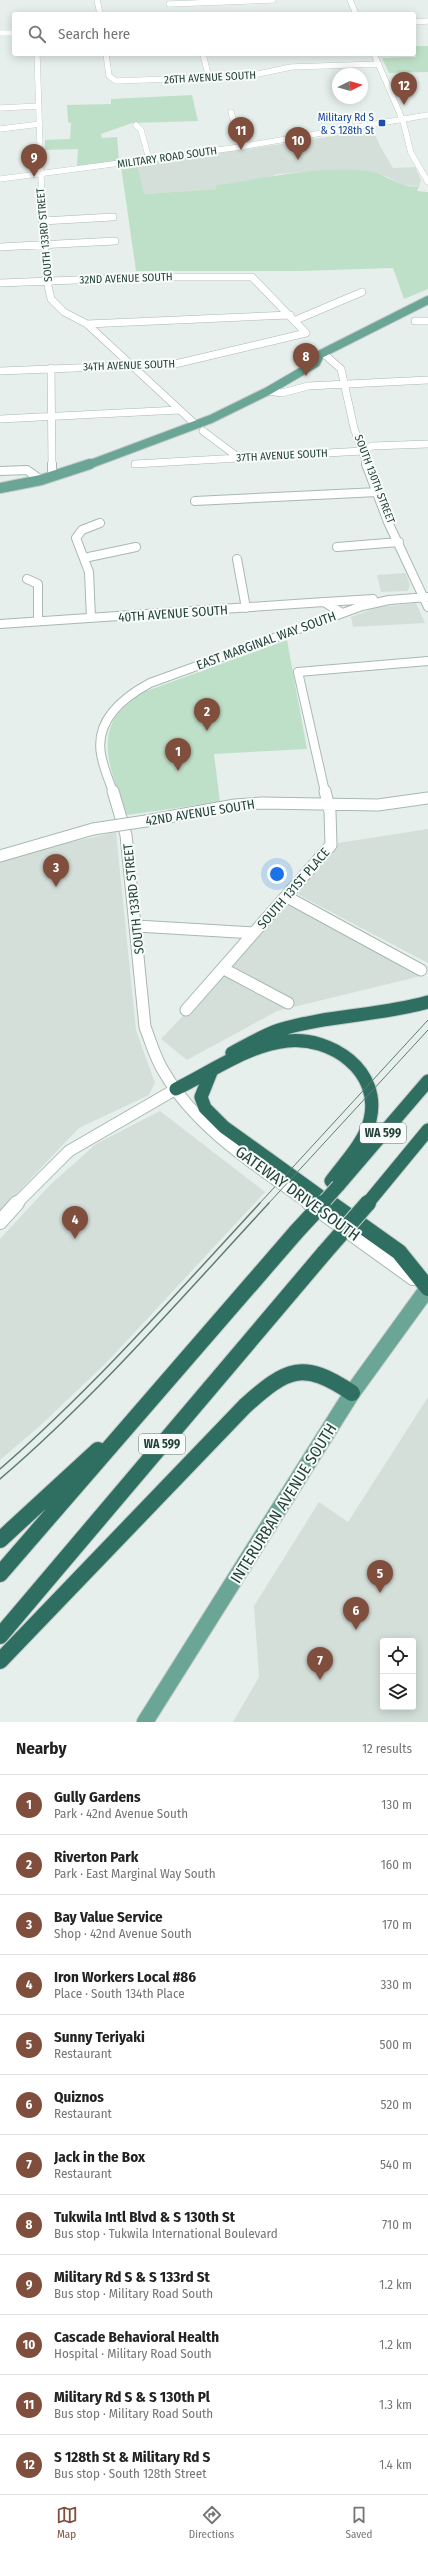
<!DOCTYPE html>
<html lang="en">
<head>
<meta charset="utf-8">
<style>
  body { margin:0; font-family:"Fira Sans Condensed",sans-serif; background:#f6f6f6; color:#222 }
  .controls { position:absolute; right:12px; bottom:12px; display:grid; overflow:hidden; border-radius:4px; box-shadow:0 2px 10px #0003 }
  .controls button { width:36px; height:36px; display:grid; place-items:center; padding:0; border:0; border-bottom:1px solid #e0e0e0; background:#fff; color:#222; font:20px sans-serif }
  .compass { position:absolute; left:332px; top:68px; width:36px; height:36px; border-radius:50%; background:#fff; box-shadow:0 2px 10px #0003; rotate:85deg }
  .you { position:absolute; left:277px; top:874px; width:14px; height:14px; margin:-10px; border:3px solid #fff; border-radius:50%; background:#1a73e8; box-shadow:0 0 0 6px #1a73e833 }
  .badge { display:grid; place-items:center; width:26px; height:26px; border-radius:50%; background:#804e3d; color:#fff; font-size:13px; font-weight:700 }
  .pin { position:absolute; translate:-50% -33px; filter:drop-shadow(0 1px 2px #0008) }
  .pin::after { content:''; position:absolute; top:21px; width:14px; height:12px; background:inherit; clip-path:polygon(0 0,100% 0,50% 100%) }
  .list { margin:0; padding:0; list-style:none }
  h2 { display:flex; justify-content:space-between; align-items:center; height:52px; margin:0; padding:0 16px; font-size:17px }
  h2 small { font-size:13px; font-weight:400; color:#767676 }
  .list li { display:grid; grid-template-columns:26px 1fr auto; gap:12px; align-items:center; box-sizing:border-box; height:60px; padding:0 16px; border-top:1px solid #e0e0e0 }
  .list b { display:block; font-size:15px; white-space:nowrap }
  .list p { margin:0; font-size:13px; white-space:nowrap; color:#767676 }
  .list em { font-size:13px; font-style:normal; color:#767676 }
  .icon { flex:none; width:22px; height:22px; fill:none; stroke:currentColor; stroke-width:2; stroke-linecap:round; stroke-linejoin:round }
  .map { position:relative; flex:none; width:428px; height:1722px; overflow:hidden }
  .search { position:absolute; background:#fff; box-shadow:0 2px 10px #0003; left:12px; right:12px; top:12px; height:44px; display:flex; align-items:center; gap:10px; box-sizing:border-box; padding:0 14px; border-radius:4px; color:#767676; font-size:15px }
  .sheet { height:772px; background:#fff }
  nav { display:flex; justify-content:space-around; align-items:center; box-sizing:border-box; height:56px; border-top:1px solid #e0e0e0; background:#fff; font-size:11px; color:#767676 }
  nav a { display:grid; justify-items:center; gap:2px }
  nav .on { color:#804e3d }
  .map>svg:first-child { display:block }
  .built { fill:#d4dfda; fill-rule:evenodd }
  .green { fill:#bfe0c8 }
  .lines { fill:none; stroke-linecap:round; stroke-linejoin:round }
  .minor-far4-casing { stroke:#a8b8b2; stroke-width:6 }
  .minor-far3-casing { stroke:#a8b8b2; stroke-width:8 }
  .minor-far2-casing { stroke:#a8b8b2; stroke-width:10 }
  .minor-far1-casing { stroke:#a8b8b2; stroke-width:13 }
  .minor-casing { stroke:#a8b8b2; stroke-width:16 }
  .major-far2-casing { stroke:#c2cac8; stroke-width:10 }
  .major-far1-casing { stroke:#c2cac8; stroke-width:12 }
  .major-casing { stroke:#c2cac8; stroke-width:18 }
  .highway-far1-casing { stroke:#c2cac8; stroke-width:15 }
  .highway-casing { stroke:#c2cac8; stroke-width:18 }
  .minor-far4 { stroke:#fff; stroke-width:5.5 }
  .minor-far3 { stroke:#fff; stroke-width:7 }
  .minor-far2 { stroke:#fff; stroke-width:8 }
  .minor-far1 { stroke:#fff; stroke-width:11 }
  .minor { stroke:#fff; stroke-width:14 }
  .major-far2 { stroke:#6aa596; stroke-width:8 }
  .major-far1 { stroke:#6aa596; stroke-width:10 }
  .major { stroke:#6aa596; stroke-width:16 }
  .highway-far1 { stroke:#2f6f62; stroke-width:13 }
  .highway { stroke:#2f6f62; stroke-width:16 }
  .tram-far1 { stroke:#5f7d75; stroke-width:1 }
  .tram { stroke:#5f7d75; stroke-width:1.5 }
  .minor-bridge-casing { stroke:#a8b8b2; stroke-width:13; stroke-linecap:butt }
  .highway-bridge-far1-casing { stroke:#c2cac8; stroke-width:15; stroke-linecap:butt }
  .highway-bridge-casing { stroke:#c2cac8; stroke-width:18; stroke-linecap:butt }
  .minor-bridge { stroke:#fff; stroke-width:11 }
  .highway-bridge-far1 { stroke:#2f6f62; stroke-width:13 }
  .highway-bridge { stroke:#2f6f62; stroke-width:16 }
  .transit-dot { fill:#1a4fb4; stroke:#f7fbf9; stroke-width:1.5 }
  .labels { text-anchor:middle; stroke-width:4; stroke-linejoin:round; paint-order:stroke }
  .far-street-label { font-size:11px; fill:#24423a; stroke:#f7fbf9 }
  .far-transit-label { font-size:11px; fill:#164399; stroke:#f7fbf9; text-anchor:end }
  .shield { fill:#f7fbf9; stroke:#637a73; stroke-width:1 }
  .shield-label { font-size:12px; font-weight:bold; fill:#24423a }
  .street-label { font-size:13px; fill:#24423a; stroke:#f7fbf9 }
  .near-street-label { font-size:16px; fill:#24423a; stroke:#f7fbf9 }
</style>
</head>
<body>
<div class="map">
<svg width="428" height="1722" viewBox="0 0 428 1722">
  <rect width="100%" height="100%" fill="#e6efeb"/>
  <!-- built -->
  <path class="built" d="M373,130l7,16 13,22 22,-1 6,13 -2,6 -16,-1 -15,-8 -20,-6 -40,-1 -50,4 -14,5 -48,6 1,4 -74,5 -7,-31 119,-15z
    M406,573l4,12 -2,6 -27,1 -4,-17z
    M416,603l9,20 -72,4 -2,-10 27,-10z
    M428,829v134l-131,-69 41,-51z
    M116,832l20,198 19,53 -6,12 -70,33 -79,83v-350l40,-12z
    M289,904l132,72 -144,35 -90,49 -26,-21z
    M160,1111l105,81 -158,170 -65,62 -42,36v-221l50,-54 46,-41z
    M428,1397v325h-195l26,-45 -5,-71 65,-104 29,20zM383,1641h30v66h-30z"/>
  <!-- green -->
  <path class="green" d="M414,46h14v26l-39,1 -7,-15 34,-1z
    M192,95l6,26 -66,2 -31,11 1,4 15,-1 2,24 -42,5 1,-17 -33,1v-10l25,-1 1,-16 -3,-1 -1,-17 44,-1v-5z
    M137,164l7,30 72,-5v-4c50,-6 100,-20 151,-14 17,1 35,19 52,15l-2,5 11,1v97l-24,10 -11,-31 -92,3h-165l-15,-105z
    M287,640l20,109 -93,5 6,48 -93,13c-9,-28 -29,-64 -14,-94 6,-11 19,-20 28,-28z"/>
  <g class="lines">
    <defs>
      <path id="minor-far4" d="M97,0l3,14
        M350,0l6,14
        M169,4l104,-4
        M414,22l14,-1
        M0,33h14
        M37,54l5,152
        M106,54l3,22 7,5 133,-5 42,-9 88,-3
        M203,54l6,24
        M374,54l29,67 8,32 17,29
        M0,108l39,-2
        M231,112l10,34
        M136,125l5,5 8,29
        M0,129l40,-5
        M0,179l233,-31 195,-33"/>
      <path id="minor-far3" d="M42,205l5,76 4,18 13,13 23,12 108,100
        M42,221l71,-4
        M0,247l115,-6
        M0,283l152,-6h100l54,56 -131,31 -175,7
        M296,320l66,-28
        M415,321h13
        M87,324l203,-9
        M324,354l17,15 13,59 13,37
        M51,368l1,97
        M268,391l14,2 26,-7 120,-6
        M0,419l179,-9
        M203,431l36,27
        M135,464l227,-13 10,-5 56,-2"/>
      <path id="minor-far2" d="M52,464v12
        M366,464l22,58 40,85
        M0,471l27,-1 14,10
        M195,501l183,-9
        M337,547l62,-5
        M84,558l52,-11
        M237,559l9,49
        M27,579l11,5v37
        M325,602l48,-3
        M91,618l-2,-46 -13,-34 6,-8 18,-7
        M0,624l324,-22 18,11
        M113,792c-4,-12 -10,-25 -12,-38 -6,-34 23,-57 49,-71l212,-77 27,-6 39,-3
        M325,792l-27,-120 130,-11"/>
      <path id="minor-far1" d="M113,791l13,44 19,192c6,15 10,31 19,45 32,56 94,95 146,132
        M146,821l89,-16 27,-2 116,2 50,-7
        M0,856l93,-27
        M287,897l134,73
        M137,926l117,7
        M224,969l64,34
        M186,1010l145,-165 -1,-33 -5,-21
        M16,1204l53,-53 107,-62"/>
      <path id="minor" d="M309,1203l104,75
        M0,1222l17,-19"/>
      <path id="major-far2" d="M311,359l117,-59
        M88,465l123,-46 57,-28 48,-28 3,-6"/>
      <path id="major-far1" d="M0,488l41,-8 49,-16"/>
      <path id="major" d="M145,1722l207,-329 76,-105"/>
      <path id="highway-far1" d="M232,1053c15,-8 30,-17 47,-23 48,-15 100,-14 149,-28
        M211,1072l-10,25 4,11 19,19 107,77
        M176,1089c35,-17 72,-44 111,-48 44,-5 95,30 83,79 -6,23 -25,42 -39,61
        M338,1186l90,-105
        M367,1204l61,-74"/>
      <path id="highway" d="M330,1203l69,49 29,36
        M367,1204l1,-1
        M0,1540l98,-90
        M0,1574l297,-343
        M0,1636l325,-384
        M0,1661l245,-255c42,-38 58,-46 107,-13"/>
    </defs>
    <!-- minor-far4 casing -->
    <use href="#minor-far4" class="minor-far4-casing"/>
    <!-- minor-far3 casing -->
    <use href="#minor-far3" class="minor-far3-casing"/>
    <!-- minor-far2 casing -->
    <use href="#minor-far2" class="minor-far2-casing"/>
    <!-- minor-far1 casing -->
    <use href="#minor-far1" class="minor-far1-casing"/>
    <!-- minor casing -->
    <use href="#minor" class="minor-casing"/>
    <!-- major-far2 casing -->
    <use href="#major-far2" class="major-far2-casing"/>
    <!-- major-far1 casing -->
    <use href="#major-far1" class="major-far1-casing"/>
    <!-- major casing -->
    <use href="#major" class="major-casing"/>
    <!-- highway-far1 casing -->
    <use href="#highway-far1" class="highway-far1-casing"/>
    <!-- highway casing -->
    <use href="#highway" class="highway-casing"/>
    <!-- minor-far4 -->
    <use href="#minor-far4" class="minor-far4"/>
    <!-- minor-far3 -->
    <use href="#minor-far3" class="minor-far3"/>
    <!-- minor-far2 -->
    <use href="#minor-far2" class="minor-far2"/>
    <!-- minor-far1 -->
    <use href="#minor-far1" class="minor-far1"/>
    <!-- minor -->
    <use href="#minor" class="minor"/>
    <!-- major-far2 -->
    <use href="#major-far2" class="major-far2"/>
    <!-- major-far1 -->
    <use href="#major-far1" class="major-far1"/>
    <!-- major -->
    <use href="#major" class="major"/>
    <!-- highway-far1 -->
    <use href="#highway-far1" class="highway-far1"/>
    <!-- highway -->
    <use href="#highway" class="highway"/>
    <!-- tram-far1 -->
    <path class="tram-far1" d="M259,1204l169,-184
      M268,1204l160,-174"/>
    <!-- tram -->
    <path class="tram" d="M0,1469c94,-82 176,-175 260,-266
      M0,1479c98,-84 182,-182 269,-276"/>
    <defs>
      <path id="minor-bridge" d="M93,829l53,-8"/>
      <path id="highway-bridge-far1" d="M322,1204l16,-18"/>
      <path id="highway-bridge" d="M297,1231l26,-28
        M325,1252l42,-48"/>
    </defs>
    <!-- minor-bridge casing -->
    <use href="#minor-bridge" class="minor-bridge-casing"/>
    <!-- highway-bridge-far1 casing -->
    <use href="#highway-bridge-far1" class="highway-bridge-far1-casing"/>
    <!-- highway-bridge casing -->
    <use href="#highway-bridge" class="highway-bridge-casing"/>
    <!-- minor-bridge -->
    <use href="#minor-bridge" class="minor-bridge"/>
    <!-- highway-bridge-far1 -->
    <use href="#highway-bridge-far1" class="highway-bridge-far1"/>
    <!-- highway-bridge -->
    <use href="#highway-bridge" class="highway-bridge"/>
  </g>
  <!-- markers -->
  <rect class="transit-dot" x="378" y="119" width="8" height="8" rx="2"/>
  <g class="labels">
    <!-- far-street labels -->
    <g class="far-street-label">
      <text transform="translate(210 77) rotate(-3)" y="4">26TH AVENUE SOUTH</text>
      <text transform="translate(167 157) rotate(-8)" y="4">MILITARY ROAD SOUTH</text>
      <text transform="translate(44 235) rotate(-95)" y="4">SOUTH 133RD STREET</text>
      <text transform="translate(126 278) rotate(-2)" y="4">32ND AVENUE SOUTH</text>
      <text transform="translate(129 365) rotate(-2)" y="4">34TH AVENUE SOUTH</text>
      <text transform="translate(282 455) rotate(-3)" y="4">37TH AVENUE SOUTH</text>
      <text transform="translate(375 479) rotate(69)" y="4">SOUTH 130TH STREET</text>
    </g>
    <!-- far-transit labels -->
    <g class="far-transit-label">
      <text x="374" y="121">Military Rd S<tspan x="374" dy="13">&amp; S 128th St</tspan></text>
    </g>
    <!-- shield labels -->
    <g class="shield">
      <rect x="360" y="1123" width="46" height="20" rx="3"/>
      <rect x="139" y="1434" width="46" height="20" rx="3"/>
    </g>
    <g class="shield-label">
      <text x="383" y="1137">WA 599</text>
      <text x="162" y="1448">WA 599</text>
    </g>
    <!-- street labels -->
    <g class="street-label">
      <text transform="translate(173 613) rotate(-4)" y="5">40TH AVENUE SOUTH</text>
      <text transform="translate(266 640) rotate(-20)" y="5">EAST MARGINAL WAY SOUTH</text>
      <text transform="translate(200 812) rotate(-9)" y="5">42ND AVENUE SOUTH</text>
      <text transform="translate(293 888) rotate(-49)" y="5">SOUTH 131ST PLACE</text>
      <text transform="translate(133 899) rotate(-96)" y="5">SOUTH 133RD STREET</text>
    </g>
    <!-- near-street labels -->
    <g class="near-street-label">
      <text transform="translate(298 1193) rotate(36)" y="6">GATEWAY DRIVE SOUTH</text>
      <text transform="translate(283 1503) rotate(-58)" y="6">INTERURBAN AVENUE SOUTH</text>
    </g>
  </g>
</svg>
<div class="controls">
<button><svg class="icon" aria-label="locate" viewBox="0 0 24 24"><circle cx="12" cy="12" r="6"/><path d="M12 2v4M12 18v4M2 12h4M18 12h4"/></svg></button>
<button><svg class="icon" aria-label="layers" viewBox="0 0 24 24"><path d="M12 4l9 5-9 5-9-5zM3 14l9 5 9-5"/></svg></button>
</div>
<svg class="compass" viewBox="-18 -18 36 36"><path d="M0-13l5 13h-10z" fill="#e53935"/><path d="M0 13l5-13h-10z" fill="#767676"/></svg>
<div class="you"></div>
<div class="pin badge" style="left:178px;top:771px">1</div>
<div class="pin badge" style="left:207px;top:731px">2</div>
<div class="pin badge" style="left:56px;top:887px">3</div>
<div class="pin badge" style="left:75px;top:1239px">4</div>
<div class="pin badge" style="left:380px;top:1593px">5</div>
<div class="pin badge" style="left:356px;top:1630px">6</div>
<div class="pin badge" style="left:320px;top:1680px">7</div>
<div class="pin badge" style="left:306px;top:376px">8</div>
<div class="pin badge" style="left:34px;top:177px">9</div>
<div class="pin badge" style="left:298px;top:160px">10</div>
<div class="pin badge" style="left:241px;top:150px">11</div>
<div class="pin badge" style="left:404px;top:105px">12</div>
<div class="search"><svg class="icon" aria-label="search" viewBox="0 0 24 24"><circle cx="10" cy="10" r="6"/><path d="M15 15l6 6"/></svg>Search here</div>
</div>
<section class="sheet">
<h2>Nearby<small>12 results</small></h2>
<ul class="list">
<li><span class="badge">1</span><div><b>Gully Gardens</b><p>Park · 42nd Avenue South</p></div><em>130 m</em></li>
<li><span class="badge">2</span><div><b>Riverton Park</b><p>Park · East Marginal Way South</p></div><em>160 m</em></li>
<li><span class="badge">3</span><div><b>Bay Value Service</b><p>Shop · 42nd Avenue South</p></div><em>170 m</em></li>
<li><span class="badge">4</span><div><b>Iron Workers Local #86</b><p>Place · South 134th Place</p></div><em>330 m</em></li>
<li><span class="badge">5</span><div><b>Sunny Teriyaki</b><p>Restaurant</p></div><em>500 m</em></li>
<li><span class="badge">6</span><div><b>Quiznos</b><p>Restaurant</p></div><em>520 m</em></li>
<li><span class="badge">7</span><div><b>Jack in the Box</b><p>Restaurant</p></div><em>540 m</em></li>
<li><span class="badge">8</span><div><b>Tukwila Intl Blvd &amp; S 130th St</b><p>Bus stop · Tukwila International Boulevard</p></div><em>710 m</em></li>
<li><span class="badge">9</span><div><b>Military Rd S &amp; S 133rd St</b><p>Bus stop · Military Road South</p></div><em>1.2 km</em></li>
<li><span class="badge">10</span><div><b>Cascade Behavioral Health</b><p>Hospital · Military Road South</p></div><em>1.2 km</em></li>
<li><span class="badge">11</span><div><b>Military Rd S &amp; S 130th Pl</b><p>Bus stop · Military Road South</p></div><em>1.3 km</em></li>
<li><span class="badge">12</span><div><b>S 128th St &amp; Military Rd S</b><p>Bus stop · South 128th Street</p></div><em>1.4 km</em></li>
</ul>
</section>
<nav>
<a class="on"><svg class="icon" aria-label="map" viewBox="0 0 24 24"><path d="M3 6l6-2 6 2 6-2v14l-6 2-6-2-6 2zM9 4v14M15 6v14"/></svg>Map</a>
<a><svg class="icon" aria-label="directions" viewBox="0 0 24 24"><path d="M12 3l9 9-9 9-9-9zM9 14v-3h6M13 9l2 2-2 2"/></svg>Directions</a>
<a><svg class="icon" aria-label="saved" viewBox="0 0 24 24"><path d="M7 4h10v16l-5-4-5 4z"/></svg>Saved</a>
</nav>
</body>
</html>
